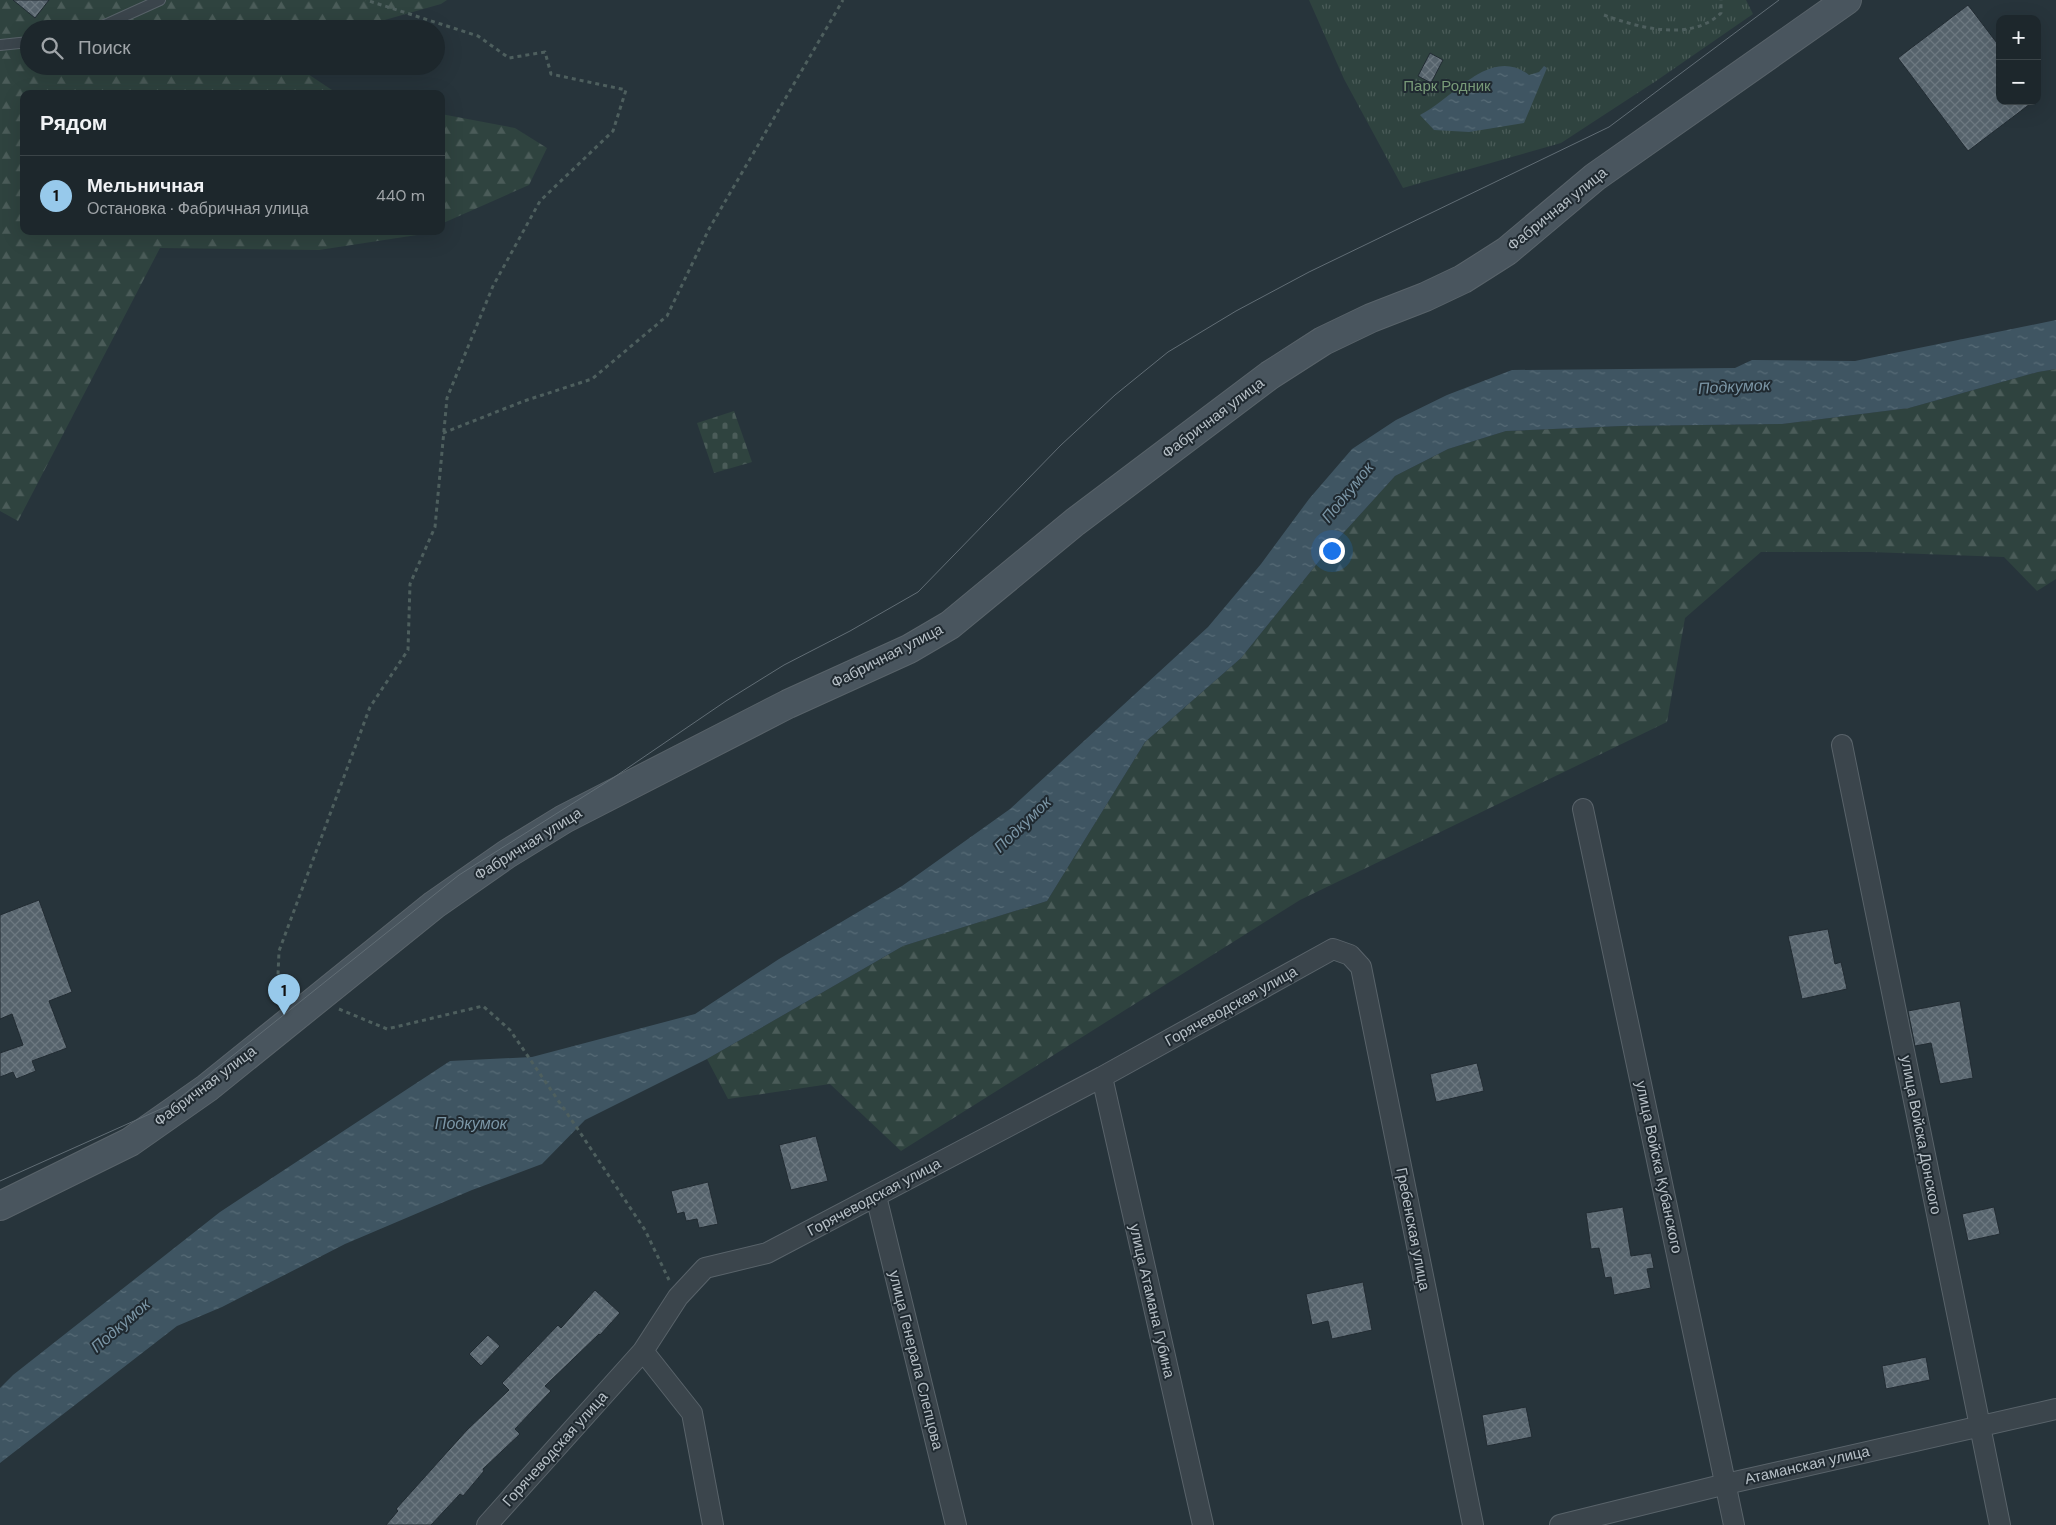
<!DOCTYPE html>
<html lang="ru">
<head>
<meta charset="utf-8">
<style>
  body { margin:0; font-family:"DM Sans",sans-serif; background:#2a3338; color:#f1f3f6 }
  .controls { position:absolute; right:15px; top:15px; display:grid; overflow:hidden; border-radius:10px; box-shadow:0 5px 20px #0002 }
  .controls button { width:45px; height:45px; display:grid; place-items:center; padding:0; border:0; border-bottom:1px solid #3b4448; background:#1d272c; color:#f1f3f6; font:25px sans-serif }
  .you { position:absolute; left:1331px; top:550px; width:18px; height:18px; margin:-12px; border:4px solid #fff; border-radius:50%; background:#1a73e8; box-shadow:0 0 0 8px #1a73e833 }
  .badge { display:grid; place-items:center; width:32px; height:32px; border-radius:50%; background:#97c9eb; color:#111; font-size:16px; font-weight:700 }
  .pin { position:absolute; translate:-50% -41px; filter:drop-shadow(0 1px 2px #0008) }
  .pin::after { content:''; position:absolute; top:26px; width:18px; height:15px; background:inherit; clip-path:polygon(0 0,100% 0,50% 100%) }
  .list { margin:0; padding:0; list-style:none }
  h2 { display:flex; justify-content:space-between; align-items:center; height:65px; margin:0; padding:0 20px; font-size:21px }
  h2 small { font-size:16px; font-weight:400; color:#a0a5a9 }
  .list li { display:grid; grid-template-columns:32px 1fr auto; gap:15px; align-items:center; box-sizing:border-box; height:80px; padding:0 20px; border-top:1px solid #3b4448 }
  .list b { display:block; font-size:19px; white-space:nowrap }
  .list p { margin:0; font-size:16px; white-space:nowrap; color:#a0a5a9 }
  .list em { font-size:16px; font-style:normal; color:#a0a5a9 }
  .icon { flex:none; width:28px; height:28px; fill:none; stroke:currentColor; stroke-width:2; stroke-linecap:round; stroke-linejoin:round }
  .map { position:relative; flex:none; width:2056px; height:1525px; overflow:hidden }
  .search { position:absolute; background:#1d272c; box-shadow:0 5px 20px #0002; left:20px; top:20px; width:425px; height:55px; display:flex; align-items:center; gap:12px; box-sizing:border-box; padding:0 18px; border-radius:28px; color:#a0a5a9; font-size:19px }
  .panel { position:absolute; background:#1d272c; box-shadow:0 5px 20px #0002; left:20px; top:90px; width:425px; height:145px; border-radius:10px }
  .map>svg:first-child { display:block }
  .forest { fill:url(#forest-firs) }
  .cemetery { fill:url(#cemetery-stones) }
  .park { fill:url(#park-tufts) }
  .water { fill:url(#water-ripples) }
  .building { fill:url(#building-cross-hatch); stroke:#222c33 }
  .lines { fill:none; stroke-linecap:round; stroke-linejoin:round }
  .lane-casing { stroke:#59636a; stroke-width:12 }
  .street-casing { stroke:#59636a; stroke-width:22 }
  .secondary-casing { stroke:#59636a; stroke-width:30 }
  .path { stroke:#4e5f5e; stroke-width:3; stroke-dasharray:4 4; stroke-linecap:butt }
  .lane { stroke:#3b454c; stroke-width:10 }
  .street { stroke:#3b454c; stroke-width:20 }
  .secondary { stroke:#49555e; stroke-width:28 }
  .tram { stroke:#616d75; stroke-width:1 }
  .labels { text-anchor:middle; stroke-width:4; stroke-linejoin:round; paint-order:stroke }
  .park-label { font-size:15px; fill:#789a78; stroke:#202a31 }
  .street-label { font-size:15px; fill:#b7c0c7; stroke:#202a31 }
  .water-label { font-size:16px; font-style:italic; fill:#7b96a6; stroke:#202a31 }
</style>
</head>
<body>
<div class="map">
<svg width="2056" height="1525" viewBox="0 0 2056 1525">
  <defs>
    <pattern id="forest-firs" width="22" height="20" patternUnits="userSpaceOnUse" patternTransform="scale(1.25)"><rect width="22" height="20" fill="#2f433f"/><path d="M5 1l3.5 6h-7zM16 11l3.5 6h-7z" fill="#4b5c59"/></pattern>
    <pattern id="cemetery-stones" width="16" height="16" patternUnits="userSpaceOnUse" patternTransform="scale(1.25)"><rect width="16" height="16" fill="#2f433f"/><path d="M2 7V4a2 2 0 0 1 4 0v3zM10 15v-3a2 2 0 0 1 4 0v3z" fill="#4b5c59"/></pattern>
    <pattern id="park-tufts" width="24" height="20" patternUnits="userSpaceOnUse" patternTransform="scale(1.25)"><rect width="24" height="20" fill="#2f433f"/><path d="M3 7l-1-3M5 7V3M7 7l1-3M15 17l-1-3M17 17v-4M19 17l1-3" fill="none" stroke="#4b5c59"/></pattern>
    <pattern id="water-ripples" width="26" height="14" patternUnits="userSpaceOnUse" patternTransform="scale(1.25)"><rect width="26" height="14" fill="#3f5562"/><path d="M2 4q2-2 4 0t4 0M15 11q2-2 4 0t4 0" fill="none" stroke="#586c77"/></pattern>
    <pattern id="building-cross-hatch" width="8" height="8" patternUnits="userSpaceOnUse" patternTransform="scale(1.25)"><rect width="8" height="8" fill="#56636c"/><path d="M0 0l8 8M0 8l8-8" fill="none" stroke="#6c7880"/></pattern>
  </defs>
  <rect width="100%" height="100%" fill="#27343b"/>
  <!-- forest -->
  <path class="forest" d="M0,0h447l-6,4 -88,25h-324v37h267l42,28h-314v137h401l-8,4 -98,15 -159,-2 -142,273 -18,-10z
    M441,114l74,14 32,20 -18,37 -88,39z
    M2056,369v210l-19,12 -33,-34 -134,-5h-109l-76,66 -18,104 -367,178 -399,251 -71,-67 -102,15 -21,-40 196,-113 144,-45 98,-159 96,-84 87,-108 67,-74 53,-27 58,-18 116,-5 160,-2 127,-16 129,-36z"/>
  <!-- cemetery -->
  <path class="cemetery" d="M734,411l18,51 -38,11 -17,-50z"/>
  <!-- park -->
  <path class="park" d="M1309,0h437l7,14 -97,67 -95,62 -158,45 -59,-109z"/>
  <!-- water -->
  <path class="water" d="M1544,66l3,2 -23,55 -55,9 -35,-2 -14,-15c33,-16 70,-70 109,-40l10,-3z
    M2056,320v49l-18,3 -129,36 -127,16 -160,2 -116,5 -58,18 -53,27 -67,74 -87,108 -96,84 -98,159 -144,45 -196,113 -122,61 -43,44 -70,26 -127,54 -123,63 -45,19 -177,137v-75l13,-13 207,-163 230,-151 82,-4 163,-43 84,-55 123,-73 108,-77 198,-182 53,-63 48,-65 43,-50 44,-29 51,-25 65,-25 223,-2 17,-8 103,1z"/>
  <!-- building -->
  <path class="building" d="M13,0h36l-14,18z
    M1968,5l32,42v54h34l-66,50 -70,-93z
    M1430,53l13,7 -12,23 -13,-7z
    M39,900l33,92 -23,9 18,47 -35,13 4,10 -20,8 -3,-7 -13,5v-24l23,-8 -11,-31 -12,5v-104z
    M1828,929l7,35 6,-2 6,27 -45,10 -14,-63z
    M1960,1001l13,77 -33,6 -9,-41 -16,3 -7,-35z
    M1477,1063l7,28 -48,11 -6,-28z
    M816,1136l12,45 -37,9 -12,-45z
    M708,1182l10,42 -19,4 -2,-9 -11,2 -2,-9 -7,2 -6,-23z
    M1623,1207l8,49 20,-3 3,15 -7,1 4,19 -37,7 -3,-18 -6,1 -6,-30 -8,1 -5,-36z
    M1994,1207l6,27 -32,7 -6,-27z
    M1363,1282l9,48 -40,9 -4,-18 -16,4 -6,-31z
    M595,1290l25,23 -20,22 -1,-1 -54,52 6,5 -36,38 5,5 -37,35 1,2 -21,25 -3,-2 -29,31h-45l12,-14 -2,-2 71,-79 42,-40 -7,-7 56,-58 3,3z
    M488,1335l12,11 -19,20 -12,-12z
    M1926,1357l4,23 -44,9 -4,-23z
    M1526,1407l6,30 -45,9 -5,-31z"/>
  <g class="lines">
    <defs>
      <path id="lane" d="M96,29l64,-29
        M0,45l29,-3"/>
      <path id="street" d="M1842,745l158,780
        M1583,809l151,716
        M1102,1077l101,448
        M876,1196l80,329
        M643,1351l49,62 21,112
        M487,1525l156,-174 35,-54 27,-29 62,-15 335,-176 231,-128 17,6 11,12 112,558
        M1560,1525l166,-41 330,-75"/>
      <path id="secondary" d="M0,1206l130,-64 77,-54 227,-183 73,-51 57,-35 224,-115 121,-55 41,-24 125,-103 195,-147 53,-34 48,-23 54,-21 38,-18 44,-28 88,-74 252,-177"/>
    </defs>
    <!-- lane casing -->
    <use href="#lane" class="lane-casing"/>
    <!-- street casing -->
    <use href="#street" class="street-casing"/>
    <!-- secondary casing -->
    <use href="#secondary" class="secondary-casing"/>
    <!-- path -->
    <path class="path" d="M1604,15c35,13 87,27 117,-2v-13
      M443,433l81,-32 68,-22 75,-63 42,-87 134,-229
      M296,990l-18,-15 1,-24 91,-244 38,-57 2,-66 25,-57 12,-129 46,-112 47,-85 73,-70 13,-41 -75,-16 -6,-22 -36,6 -31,-22 -112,-36
      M339,1009l48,20 96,-23 27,24 67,98 68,102 24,50"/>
    <!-- lane -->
    <use href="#lane" class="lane"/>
    <!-- street -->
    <use href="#street" class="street"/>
    <!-- secondary -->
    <use href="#secondary" class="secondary"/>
    <!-- tram -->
    <path class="tram" d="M0,1181l172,-77 287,-229 154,-97 113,-77 58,-36 66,-34 68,-39 143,-147 54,-50 53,-43 68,-41 73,-39 300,-145 170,-127"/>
  </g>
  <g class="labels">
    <!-- park labels -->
    <g class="park-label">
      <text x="1447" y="91">Парк Родник</text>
    </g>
    <!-- street labels -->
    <g class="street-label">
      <text transform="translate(1557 209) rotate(-39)" y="5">Фабричная улица</text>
      <text transform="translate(1213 418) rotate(-37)" y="5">Фабричная улица</text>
      <text transform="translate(887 656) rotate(-27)" y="5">Фабричная улица</text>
      <text transform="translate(528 844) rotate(-32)" y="5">Фабричная улица</text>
      <text transform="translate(1231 1006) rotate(-29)" y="5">Горячеводская улица</text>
      <text transform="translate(205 1086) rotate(-37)" y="5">Фабричная улица</text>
      <text transform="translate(1921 1135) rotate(79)" y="5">улица Войска Донского</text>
      <text transform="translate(1659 1167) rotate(78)" y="5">улица Войска Кубанского</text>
      <text transform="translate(874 1197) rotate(-28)" y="5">Горячеводская улица</text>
      <text transform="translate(1413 1229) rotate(79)" y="5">Гребенская улица</text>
      <text transform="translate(1152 1301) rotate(77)" y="5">улица Атамана Губина</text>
      <text transform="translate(916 1360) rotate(76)" y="5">улица Генерала Слепцова</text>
      <text transform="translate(555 1449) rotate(-48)" y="5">Горячеводская улица</text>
      <text transform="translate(1807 1465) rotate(-13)" y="5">Атаманская улица</text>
    </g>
    <!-- water labels -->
    <g class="water-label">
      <text transform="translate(1734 386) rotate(-3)" y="6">Подкумок</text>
      <text transform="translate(1347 492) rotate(-51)" y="6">Подкумок</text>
      <text transform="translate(1022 824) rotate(-44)" y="6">Подкумок</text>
      <text x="471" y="1129">Подкумок</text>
      <text transform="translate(120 1325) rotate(-41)" y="6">Подкумок</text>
    </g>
  </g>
</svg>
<div class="controls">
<button>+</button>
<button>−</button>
</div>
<div class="you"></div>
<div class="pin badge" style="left:284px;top:1015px">1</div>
<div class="search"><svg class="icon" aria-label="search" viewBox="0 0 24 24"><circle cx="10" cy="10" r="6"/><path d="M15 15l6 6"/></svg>Поиск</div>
<section class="panel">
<h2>Рядом<small></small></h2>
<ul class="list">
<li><span class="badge">1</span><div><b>Мельничная</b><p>Остановка · Фабричная улица</p></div><em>440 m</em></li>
</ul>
</section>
</div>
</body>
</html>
